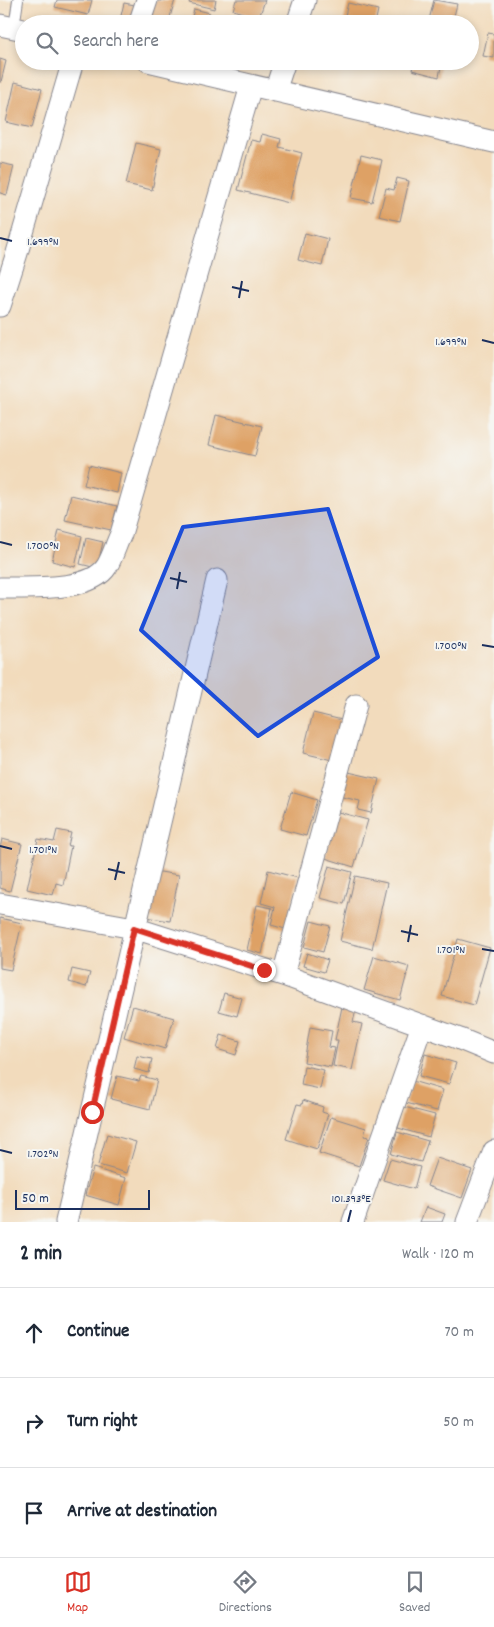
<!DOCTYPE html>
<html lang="en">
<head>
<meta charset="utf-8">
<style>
  body { margin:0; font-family:Dekko,sans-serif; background:#f6f6f7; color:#1f2937 }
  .scale { position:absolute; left:15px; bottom:12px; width:135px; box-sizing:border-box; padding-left:5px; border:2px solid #1b2f5e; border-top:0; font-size:14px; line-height:18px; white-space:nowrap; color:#1b2f5e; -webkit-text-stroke:4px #f6f6f2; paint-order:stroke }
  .stop { position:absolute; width:15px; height:15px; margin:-11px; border:4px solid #d93025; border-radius:50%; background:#fff }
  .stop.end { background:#d93025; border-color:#fff; box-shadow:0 1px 5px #0008 }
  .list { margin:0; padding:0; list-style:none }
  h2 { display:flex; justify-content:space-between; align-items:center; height:65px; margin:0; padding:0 20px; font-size:21px }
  h2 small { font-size:16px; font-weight:400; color:#747a83 }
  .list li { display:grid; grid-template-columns:32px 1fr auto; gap:15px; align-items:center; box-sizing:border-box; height:90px; padding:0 20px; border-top:1px solid #e0e1e3 }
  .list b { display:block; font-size:19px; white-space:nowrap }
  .list em { font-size:16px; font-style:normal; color:#747a83 }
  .icon { flex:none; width:28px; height:28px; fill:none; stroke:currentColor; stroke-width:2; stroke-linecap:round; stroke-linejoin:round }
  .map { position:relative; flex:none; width:494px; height:1222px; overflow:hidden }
  .search { position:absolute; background:#fff; box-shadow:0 2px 8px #0003; left:15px; right:15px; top:15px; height:55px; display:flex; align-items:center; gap:12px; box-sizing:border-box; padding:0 18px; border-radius:28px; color:#747a83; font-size:19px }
  .sheet { height:335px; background:#fff }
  nav { display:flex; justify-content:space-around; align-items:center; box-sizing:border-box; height:70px; border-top:1px solid #e0e1e3; background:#fff; font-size:14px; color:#747a83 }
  nav a { display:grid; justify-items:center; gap:2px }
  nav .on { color:#d93025 }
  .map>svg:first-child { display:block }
  .building { fill:#dea165 }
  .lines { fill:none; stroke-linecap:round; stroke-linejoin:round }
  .service-casing { stroke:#86858d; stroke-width:12 }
  .minor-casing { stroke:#86858d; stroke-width:23 }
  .service { stroke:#fff; stroke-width:10 }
  .minor { stroke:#fff; stroke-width:21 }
  .route { stroke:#d93025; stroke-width:6 }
  .marked { fill:#1d4ed8; fill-opacity:0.2; stroke:#1d4ed8; stroke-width:4; stroke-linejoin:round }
  .ticks { fill:none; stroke:#1b2f5e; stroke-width:2 }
  .ticks-label { font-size:12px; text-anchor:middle; fill:#1b2f5e; stroke:#f6f6f2; stroke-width:4; stroke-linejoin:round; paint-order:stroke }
</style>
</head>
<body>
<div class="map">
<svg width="494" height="1222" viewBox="0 0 494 1222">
  <rect width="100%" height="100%" fill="#f6f6f2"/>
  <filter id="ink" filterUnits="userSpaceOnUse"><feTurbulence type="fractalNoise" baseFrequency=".02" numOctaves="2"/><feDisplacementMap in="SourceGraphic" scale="10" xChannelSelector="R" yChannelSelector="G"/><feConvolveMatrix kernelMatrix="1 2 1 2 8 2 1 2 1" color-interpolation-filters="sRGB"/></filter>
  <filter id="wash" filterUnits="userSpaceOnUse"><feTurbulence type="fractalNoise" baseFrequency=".0096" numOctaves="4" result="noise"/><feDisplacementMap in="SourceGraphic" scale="20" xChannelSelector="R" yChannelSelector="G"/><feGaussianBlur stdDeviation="1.12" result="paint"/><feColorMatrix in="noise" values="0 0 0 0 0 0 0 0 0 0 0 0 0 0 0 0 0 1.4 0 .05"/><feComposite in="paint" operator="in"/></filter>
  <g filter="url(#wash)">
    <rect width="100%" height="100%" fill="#f2dbbc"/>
    <g id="blocks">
      <!-- building -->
      <path class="building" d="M57,0h35l-4,15 -33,-8z
        M156,0l5,1 1,-1h13l-7,24h-23z
        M190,0h26l-2,9 -25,-6z
        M236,0h29l-6,18 -26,-8z
        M434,0l23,4 -5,20h-24z
        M124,3l16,3 -5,18h-16z
        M348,3l30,7 -3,14h-32z
        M194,9l16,4 -3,11h-17z
        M488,33l6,1v24l-11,-2z
        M0,59l6,2 -5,21h-1z
        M414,61h28l-3,16 -27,-7z
        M15,82l27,7 -10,39 -26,-6z
        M262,134l19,5 -2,8 23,6 -13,50 -51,-13 13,-50 9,2z
        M136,143l25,6 -9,41 -26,-6z
        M361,155l21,5 -10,42 -21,-4z
        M0,163l14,3 -7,29 -7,-2z
        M397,178l12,3 -9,40 -21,-5 7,-28 8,2z
        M305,233l23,6 -6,27 -24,-6z
        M216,415l46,11 -7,30 -46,-11z
        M89,465l32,8 -4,20 -33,-8z
        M71,495l46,11 -6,24 -46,-10z
        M59,530l23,6 -7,31 -23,-6z
        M86,538l17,4 -6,26 -17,-4z
        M313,713l29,7 -10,40 -29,-7z
        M344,771l35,8 -8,34 -13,-3 2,-9 -22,-5z
        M291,792l26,8 -11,36 -26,-7z
        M338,812l30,8 -14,47 -29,-9z
        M57,830l14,3 -3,13h3l-8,39 -7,-2 -3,12 -26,-6 11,-50 16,3z
        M2,839l20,5 -12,47 -10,-3v-40z
        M329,866l23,6 -8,32 -24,-6z
        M268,870l30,8 -8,33 -1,19 -18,-5 4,-18 -14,-4z
        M154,871l25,4 -9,46 -25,-4z
        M355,876l32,7 -15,66 -32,-8z
        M257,905l15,3 -10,46 -15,-4z
        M0,918l22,5 -11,47 -11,-2z
        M311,921l19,5 -7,26 -19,-5z
        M458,939l32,9 -16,57 -32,-9z
        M307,953l21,7 -4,12 -21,-6z
        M374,956l35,10 -9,34 -36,-10z
        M72,969l18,4 -4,14 -17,-5z
        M224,993l18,5 -5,18 -18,-5z
        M133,1006l41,12 -9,31 -41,-12z
        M342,1007l14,3 -3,12 9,2 -10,46 -19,-4 5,-26h-3z
        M310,1027l22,4 -3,16 6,1 -4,19 -27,-5z
        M221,1035l19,6 -4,14 -19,-6z
        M425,1054l31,9 -7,21 -30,-8z
        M137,1056l15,3 -3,14 -15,-4z
        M304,1066l20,4 -4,19 -19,-4z
        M117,1076l22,5 2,-5 16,4 -7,29 -39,-10z
        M412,1081l31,9 -6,21 -31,-8z
        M303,1100l20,7 -1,5 6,2 -11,35 -31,-10 11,-35 5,1z
        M404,1107l31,8 -6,22 -31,-9z
        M331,1117l35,11 -2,8 5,1 -10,29 -40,-13z
        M397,1132l31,9 -7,21 -30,-8z
        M107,1134l29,8 -9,31 -29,-8z
        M437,1158l35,12 -10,28 -35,-12z
        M390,1159l30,8 -6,22 -31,-9z
        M93,1168l33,10 -7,27 -34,-10z
        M426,1207l19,7 -3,8h-22z"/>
    </g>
  </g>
  <g filter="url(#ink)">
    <use href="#blocks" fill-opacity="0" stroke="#86858d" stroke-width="1"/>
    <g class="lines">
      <defs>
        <path id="service" d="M14,28l4,-28"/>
        <path id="minor" d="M139,24l8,-24
          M297,24l8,-24
          M0,25l24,5
          M148,61l346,81
          M275,91l10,-30
          M0,306l17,-53 56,-192
          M0,588c28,-1 90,5 107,-22 6,-10 9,-22 14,-32l130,-448
          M0,904l134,24 149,47 177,64 34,14
          M283,975l73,-270
          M66,1222l151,-642
          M353,1222l69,-197
          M467,1222l27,-71"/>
      </defs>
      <!-- service casing -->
      <use href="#service" class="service-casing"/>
      <!-- minor casing -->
      <use href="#minor" class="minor-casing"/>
      <!-- service -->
      <use href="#service" class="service"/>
      <!-- minor -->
      <use href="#minor" class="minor"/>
    </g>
  </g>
  <g class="lines" filter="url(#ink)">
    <!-- route -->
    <path class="route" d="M92,1112l42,-184 130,42"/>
  </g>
  <!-- marked area -->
  <path class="marked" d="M328,509l50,148 -120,79 -117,-106 42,-103z"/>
  <!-- ticks -->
  <path class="ticks" d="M0,238l12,3M232,287l17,4M239,298l3,-17M482,340l12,3M0,542l12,3M170,578l17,4M177,589l3,-17M482,645l12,2M0,846l12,3M108,869l17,4M115,880l4,-18M401,931l17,4M408,942l3,-17M482,949l12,2M0,1150l12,3M348,1222l3,-12"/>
  <g class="ticks-label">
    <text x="43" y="245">1.699°N</text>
    <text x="451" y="345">1.699°N</text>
    <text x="43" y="549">1.700°N</text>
    <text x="451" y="649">1.700°N</text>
    <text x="43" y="853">1.701°N</text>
    <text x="451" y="953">1.701°N</text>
    <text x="43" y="1157">1.702°N</text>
    <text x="351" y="1202">101.393°E</text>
  </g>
</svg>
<div class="scale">50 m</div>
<div class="stop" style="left:92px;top:1112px"></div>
<div class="stop end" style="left:264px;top:970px"></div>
<div class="search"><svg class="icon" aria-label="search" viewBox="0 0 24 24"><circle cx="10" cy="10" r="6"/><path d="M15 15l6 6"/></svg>Search here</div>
</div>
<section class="sheet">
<h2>2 min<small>Walk · 120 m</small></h2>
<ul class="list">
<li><svg class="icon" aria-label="ahead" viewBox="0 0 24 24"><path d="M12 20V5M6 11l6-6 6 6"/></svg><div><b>Continue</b></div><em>70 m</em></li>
<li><svg class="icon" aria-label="right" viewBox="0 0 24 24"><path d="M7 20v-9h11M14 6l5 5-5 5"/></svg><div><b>Turn right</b></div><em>50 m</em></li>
<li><svg class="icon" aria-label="arrive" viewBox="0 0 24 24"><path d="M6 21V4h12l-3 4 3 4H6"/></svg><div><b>Arrive at destination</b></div></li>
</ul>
</section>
<nav>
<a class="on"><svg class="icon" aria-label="map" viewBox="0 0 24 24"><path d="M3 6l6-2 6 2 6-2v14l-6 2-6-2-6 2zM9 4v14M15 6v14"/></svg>Map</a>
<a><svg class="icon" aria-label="directions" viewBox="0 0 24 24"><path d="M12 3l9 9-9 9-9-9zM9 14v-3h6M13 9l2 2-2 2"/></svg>Directions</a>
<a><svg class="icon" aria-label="saved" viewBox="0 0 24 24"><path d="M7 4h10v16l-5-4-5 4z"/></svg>Saved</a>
</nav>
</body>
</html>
